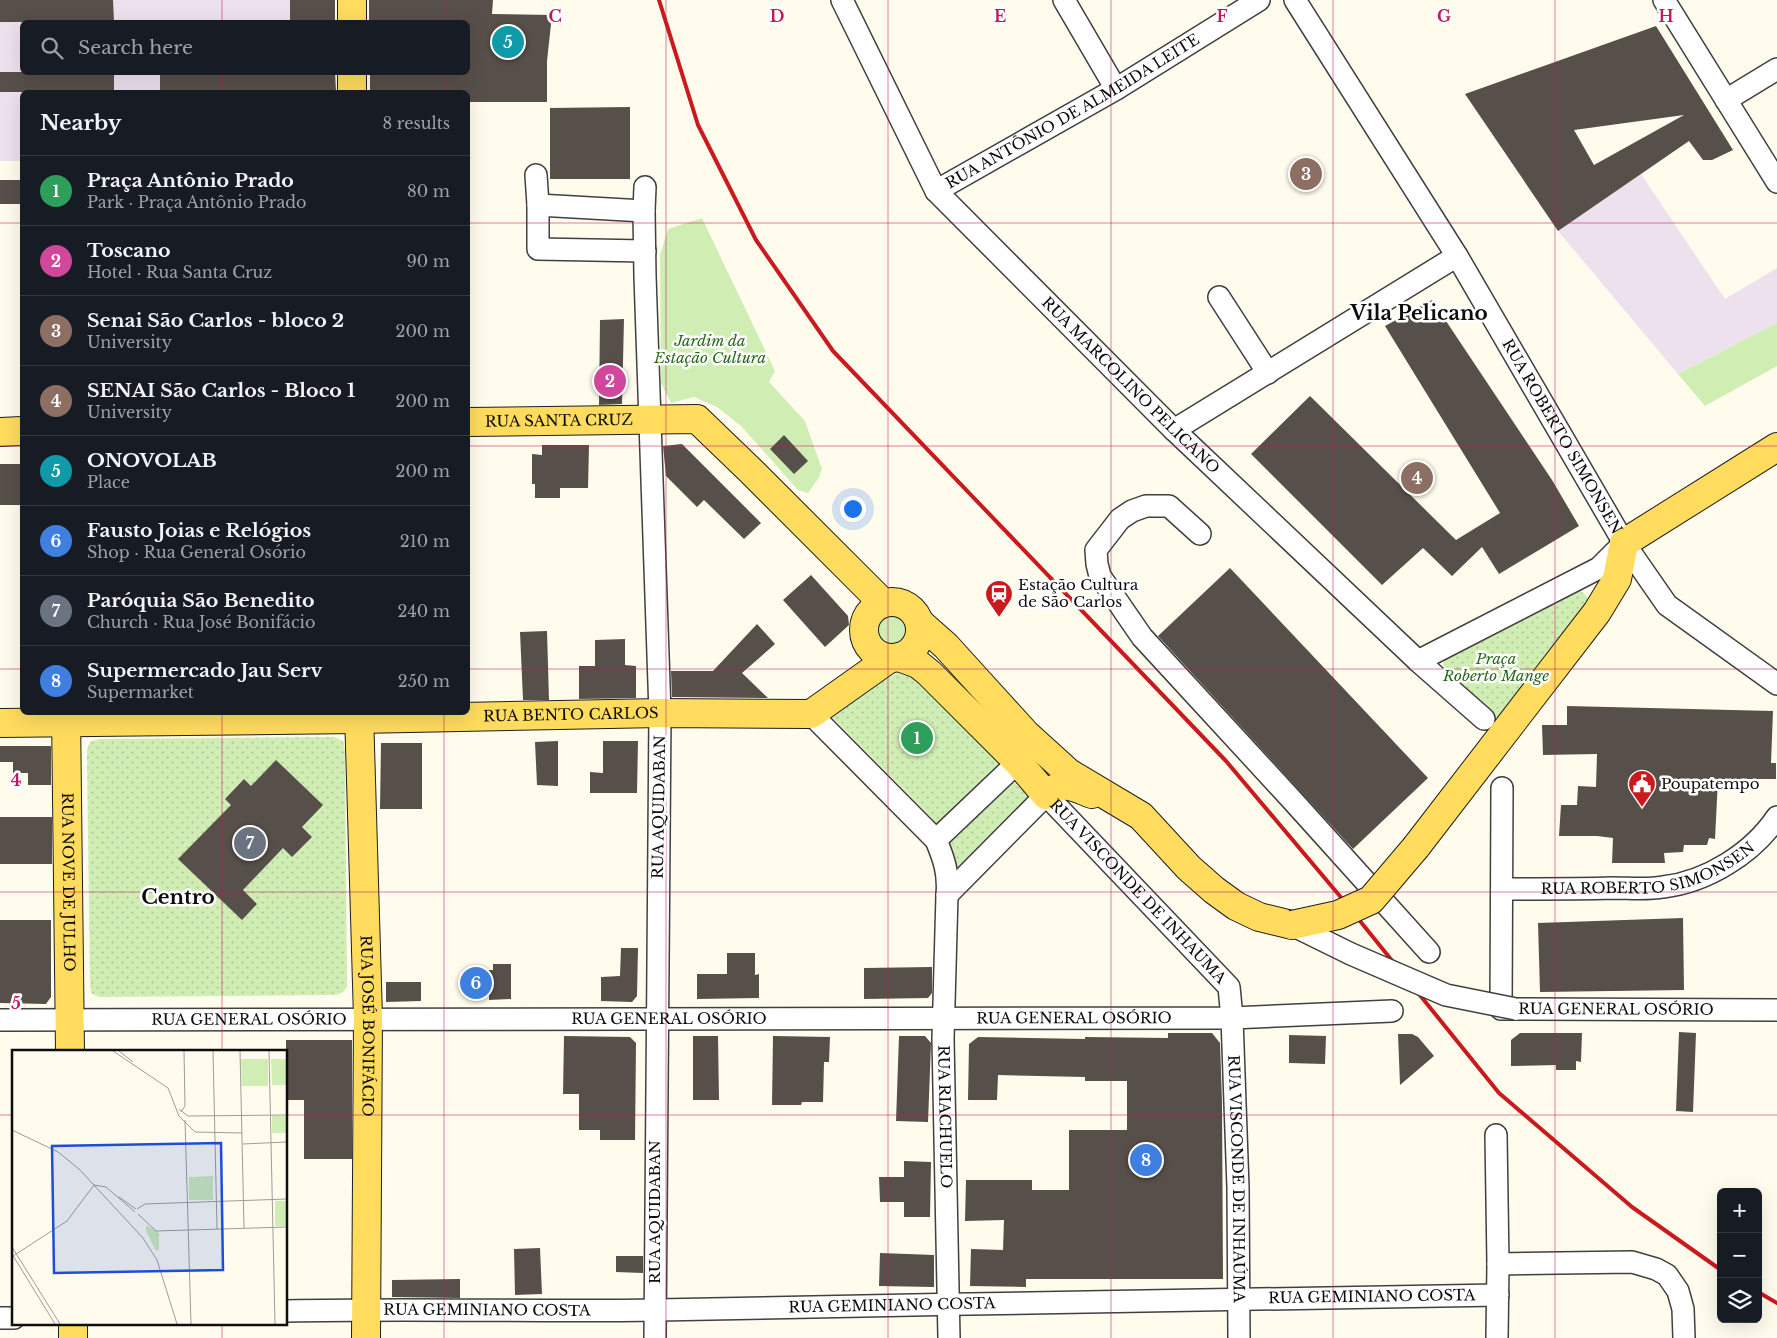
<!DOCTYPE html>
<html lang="en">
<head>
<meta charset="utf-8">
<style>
  body { margin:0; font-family:"Libre Baskerville",serif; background:#20242c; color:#f1f3f6 }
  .controls { position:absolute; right:15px; bottom:15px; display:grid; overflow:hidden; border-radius:8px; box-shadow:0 5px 20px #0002 }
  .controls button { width:45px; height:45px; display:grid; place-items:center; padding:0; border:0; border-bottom:1px solid #363941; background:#171b24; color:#f1f3f6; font:25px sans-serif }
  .you { position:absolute; left:852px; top:508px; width:18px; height:18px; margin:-12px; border:4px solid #fff; border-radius:50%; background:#1a73e8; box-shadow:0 0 0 8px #1a73e833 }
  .badge { display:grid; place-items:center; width:32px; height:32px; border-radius:50%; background:#ea580c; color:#fff; font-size:16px; font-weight:700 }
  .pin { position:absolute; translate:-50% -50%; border:2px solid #fff; box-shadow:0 1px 5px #0006 }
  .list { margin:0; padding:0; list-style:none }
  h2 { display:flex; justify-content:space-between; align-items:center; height:65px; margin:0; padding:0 20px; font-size:21px }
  h2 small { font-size:16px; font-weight:400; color:#9ea1a6 }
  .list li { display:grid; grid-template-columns:32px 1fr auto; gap:15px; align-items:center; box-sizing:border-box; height:70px; padding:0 20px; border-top:1px solid #363941 }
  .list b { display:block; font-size:19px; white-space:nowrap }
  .list p { margin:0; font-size:16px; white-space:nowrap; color:#9ea1a6 }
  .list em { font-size:16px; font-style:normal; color:#9ea1a6 }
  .icon { flex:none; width:28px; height:28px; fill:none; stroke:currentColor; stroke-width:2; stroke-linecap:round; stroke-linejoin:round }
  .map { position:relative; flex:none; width:1777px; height:1338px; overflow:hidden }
  .search { position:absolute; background:#171b24; box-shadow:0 5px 20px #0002; left:20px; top:20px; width:450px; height:55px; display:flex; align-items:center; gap:12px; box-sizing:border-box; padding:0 18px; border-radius:8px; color:#9ea1a6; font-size:19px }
  .panel { position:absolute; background:#171b24; box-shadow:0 5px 20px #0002; left:20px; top:90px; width:450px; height:625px; border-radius:8px }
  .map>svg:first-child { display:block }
  .industrial { fill:#ece1ed }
  .grass { fill:#d0edb4 }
  .park { fill:url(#park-dots) }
  .building { fill:#574f49; fill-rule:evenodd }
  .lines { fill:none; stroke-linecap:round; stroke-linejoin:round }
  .minor-casing { stroke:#404040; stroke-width:24 }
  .major-casing { stroke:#1e1e1e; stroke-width:30 }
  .minor { stroke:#fff; stroke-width:21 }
  .major { stroke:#ffdb5e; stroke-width:28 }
  .rail { stroke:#c91a1e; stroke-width:4 }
  .minor-bridge-casing { stroke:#404040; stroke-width:24; stroke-linecap:butt }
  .major-bridge-casing { stroke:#1e1e1e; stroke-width:30; stroke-linecap:butt }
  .minor-bridge { stroke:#fff; stroke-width:21 }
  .major-bridge { stroke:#ffdb5e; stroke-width:28 }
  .grid { fill:none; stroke:#c2185b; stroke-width:1; stroke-opacity:0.55 }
  .labels { text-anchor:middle; stroke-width:5; stroke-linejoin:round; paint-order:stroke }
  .street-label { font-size:15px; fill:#0d0d0d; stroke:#fff }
  .park-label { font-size:15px; font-style:italic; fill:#276a18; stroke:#fff }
  .poi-label { font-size:15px; fill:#0d0d0d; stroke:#fff; text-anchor:start }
  .district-label { font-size:20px; font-weight:bold; fill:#0d0d0d; stroke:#fff }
  .inset-road { fill:none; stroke:#9e9c94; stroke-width:1 }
  .view { fill:#1d4ed8; fill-opacity:0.15; stroke:#1d4ed8; stroke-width:2.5 }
  .inset-edge { fill:none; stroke:#0d0d0d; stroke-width:2.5 }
  .grid-label { font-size:16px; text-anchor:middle; font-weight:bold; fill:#c2185b; stroke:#fff; stroke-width:5; stroke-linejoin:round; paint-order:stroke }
</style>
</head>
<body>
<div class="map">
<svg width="1777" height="1338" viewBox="0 0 1777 1338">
  <defs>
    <pattern id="park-dots" width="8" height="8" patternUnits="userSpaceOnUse" patternTransform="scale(1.25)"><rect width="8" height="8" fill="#d0edb4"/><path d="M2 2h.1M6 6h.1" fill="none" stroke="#b1ca9a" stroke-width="1.8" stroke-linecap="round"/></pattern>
  </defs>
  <rect width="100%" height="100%" fill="#fffcee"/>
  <!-- industrial -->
  <path class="industrial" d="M0,0h335v22h-313v50l313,1 1,19h-314v69h-22z
    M1641,174l84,125 52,-31v55l-99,51 -120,-143z"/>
  <!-- grass -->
  <path class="grass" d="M702,218l73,153 -6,11 36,39 17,48 -4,10 -10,14 -10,-3 -57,-64 -24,-19 -23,-10 -23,6 -10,-20 -1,-128 8,-26z
    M1777,323v43l-72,40 -27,-32z
    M878 631a15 15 0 1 1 30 0a15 15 0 1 1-30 0Z"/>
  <!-- park -->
  <path class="park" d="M1579,589l8,8 1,6 -88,117 -54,-48 -3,-8 5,-11z
    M903,672l13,4 88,84 -68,65 -3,-6 -102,-103 65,-43z
    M334,737l9,4 2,9 2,237 -4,5 -7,3 -236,2 -8,-3 -2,-7 -3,-237 3,-8 9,-3z
    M1014,782l20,17 -80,81 -5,-35z"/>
  <!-- building -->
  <path class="building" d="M0,0h113l1,22h-114z
    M290,0h45v22h-45z
    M369,0h124l-1,14 60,1 -5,46v41h-79v-10h-98v-20h98v-50h-99z
    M1656,26l77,124 -21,10h-9l-14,-19 -131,90 -93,-137zM1684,115l-90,50 -20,-35z
    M0,72h114v20h-114z
    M160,72h175l1,20h-176z
    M630,107v72h-80v-71z
    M0,180h22v24h-22z
    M1432,300l120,180 27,46 -80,48 -17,-27 -30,29 -29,-28 -41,37 -131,-131 59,-58 146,144 44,-27 -115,-187z
    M624,319l-2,85 -23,1 1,-85z
    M784,435l24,26 -14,13 -24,-25z
    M682,444l79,79 -17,16 -40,-39 -7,7 -31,-31 -3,-30z
    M542,445h47l-1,43h-28v10h-25v-14h-3v-30l10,1z
    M0,464h22v41h-22z
    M1230,568l198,210 -75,71 -195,-213z
    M811,575l37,41 1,9 -24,22 -42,-47z
    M757,624l18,20 -33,29 26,25 -96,-1 -1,-26h42z
    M547,631l2,69h-26l-3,-68z
    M625,639v26l11,1v32l-57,1v-33h16v-26z
    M1567,706l206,5 -2,52h5v16h-58l-3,60 -6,-1 -2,7h-23l-1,7 -19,1 1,10h-53l1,-25 -16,-2h-38l2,-31h16l1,-19 18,1 1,-33 -54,1 -1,-30h25z
    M558,741v45l-21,-1 -2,-43z
    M603,741h35l-1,52h-47v-21l13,1z
    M381,743h41v66h-42z
    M0,746h51v39h-23v-12h-15v-11h-13z
    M276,760l47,45 -21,22 10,10 -20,20 -9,-9 -40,42 14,14 -15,16 -64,-61 53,-54 -6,-6 19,-20 7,7z
    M0,817h52v47h-52z
    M1683,918l1,72 -144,2 -2,-69z
    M0,920h51v77l-5,7 -46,-1z
    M621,948h17l-1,48 -5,6 -31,-1v-24l19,-1z
    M727,953h28v22l4,-1v24l-62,1v-25h30z
    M493,964h18v35l-22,1v-30h4z
    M932,967v26l-4,5 -64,1v-31z
    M386,982h35v19l-35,1z
    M1679,1032l17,1 -3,79 -17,-1z
    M1168,1033h44l8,10 2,59 1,177h-197v8l-56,-1 1,-37 32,1 1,-30 -39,1 1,-41h66v10h37v-60h58v-49h-42v-4l-87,-2 -1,25h-29l1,-56 9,-7 107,2v-2l83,1z
    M1520,1033h62l-1,29 -5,-1v9h-20v-5l-45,1v-26z
    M1398,1034h14l6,3 16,19 -34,29z
    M1289,1035l37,1 -1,28 -36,-1z
    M564,1036l66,1 6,6 -1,97h-35v-10h-21v-36h-16z
    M693,1036h25l1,64h-26z
    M773,1036l57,1 -1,25h-5l-1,40h-21l-1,3h-29z
    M899,1036h26l6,7 -3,79 -32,-1z
    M286,1040h66v119h-48v-59h-18z
    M904,1161l27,1 -1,55h-26v-15h-24l-1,-25h25z
    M540,1248l2,46 -27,1 -1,-46z
    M880,1253l54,2v32l-55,-1z
    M616,1256h27v17l-27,-1z
    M460,1279v19l-68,-1v-17z"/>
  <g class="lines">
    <defs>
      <g id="minor">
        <path id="s1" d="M842,0l94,191 238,239 244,231 66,58"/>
        <path d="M1064,0l52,89"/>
        <path id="s2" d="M1295,0l162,256 167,287 43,62 110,79"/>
        <path d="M1664,0l113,182"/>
        <path d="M1726,100l51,-31"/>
        <path d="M536,175l2,30"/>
        <path d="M645,187l-1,24 1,65 15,437 -5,625"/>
        <path id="s3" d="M936,191l180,-102 143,-89"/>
        <path d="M644,211l-106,-6v44l107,2"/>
        <path d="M1219,297l49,76"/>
        <path d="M1174,430l283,-174"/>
        <path d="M1200,534l-31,-28h-23l-14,5 -12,8 -24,31 1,14 3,12 42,61 151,164 136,151"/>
        <path d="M1418,661l181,-93 25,-25"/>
        <path id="s4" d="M811,714l125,126c8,19 13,34 11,55l-4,144 6,299"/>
        <path d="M1502,788l-1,221h15"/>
        <path d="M936,840l82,-78"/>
        <path id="s5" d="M1502,889c37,0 74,0 111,-1 16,0 34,2 50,-1 44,-5 90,-34 114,-70"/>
        <path id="s6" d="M947,895l99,-100 183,192 3,31 6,170 1,150"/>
        <path id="s7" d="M1516,1009l261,1"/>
        <path id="s8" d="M0,1020l1232,-2 160,-7"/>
        <path d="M1496,1135l2,129 -1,74"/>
        <path d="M1498,1264l134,-2 24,7 11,6 11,16 5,18 1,29"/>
        <path id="s9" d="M286,1311c124,-3 248,1 372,-1 280,-5 560,-12 840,-15"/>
        <path d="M0,1318h14"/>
      </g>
      <g id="major">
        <path d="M352,0v22"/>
        <path d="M352,72v20"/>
        <path id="s10" d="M468,422l229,-3 54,52 132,132"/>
        <path d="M0,432l22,-1"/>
        <circle cx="892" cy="630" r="28"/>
        <path d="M920,623l26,23 80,88 43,39 72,43 48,52 25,22 22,16 23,11 33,8"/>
        <path d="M899,657l19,7 11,9 89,89 28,33c17,-16 27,-8 46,-1"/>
        <path id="s11" d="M66,712l4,340"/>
        <path id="s12" d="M359,712l9,306 -2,320"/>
        <path id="s13" d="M0,723l359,-4 301,-6 151,1 79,-56"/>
        <path d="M1416,847l181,-235 20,-33 7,-36 153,-96"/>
        <path d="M73,1324v14"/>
      </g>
    </defs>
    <!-- minor casing -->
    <use href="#minor" class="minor-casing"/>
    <!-- major casing -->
    <use href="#major" class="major-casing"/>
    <!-- minor -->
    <use href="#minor" class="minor"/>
    <!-- major -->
    <use href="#major" class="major"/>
    <!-- rail -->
    <path class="rail" d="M659,0l39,125 58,115 77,111 393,410 113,134 160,198 133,114 89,63
      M1758,1292l19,11"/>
    <defs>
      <path id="minor-bridge" d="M1292,925l59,29 95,41 70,14"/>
      <path id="major-bridge" d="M1292,925l46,-10 33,-15 45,-53"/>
    </defs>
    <!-- minor-bridge casing -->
    <use href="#minor-bridge" class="minor-bridge-casing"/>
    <!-- major-bridge casing -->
    <use href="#major-bridge" class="major-bridge-casing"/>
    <!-- minor-bridge -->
    <use href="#minor-bridge" class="minor-bridge"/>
    <!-- major-bridge -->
    <use href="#major-bridge" class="major-bridge"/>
  </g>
  <!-- grid -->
  <path class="grid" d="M222,0v22M444,0v22M666,0v1338M888,0v1338M1111,0v1338M1333,0v1338M1555,0v1338M222,72v20M444,72v20M0,223h22M468,223h1309M0,446h22M468,446h1309M0,669h22M468,669h1309M222,712v340M444,712v626M0,892h1777M0,1115h14M286,1115h1491M222,1324v14"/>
  <!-- icons -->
  <defs>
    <symbol id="station-pin" viewBox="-11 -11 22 30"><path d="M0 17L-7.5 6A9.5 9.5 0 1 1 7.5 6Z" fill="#c91a1e" stroke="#fff"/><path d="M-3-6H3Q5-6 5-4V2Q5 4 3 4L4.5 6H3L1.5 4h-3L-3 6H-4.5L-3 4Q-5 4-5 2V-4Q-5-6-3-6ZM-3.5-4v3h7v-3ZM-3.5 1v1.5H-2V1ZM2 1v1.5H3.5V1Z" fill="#fff"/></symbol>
    <symbol id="civic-pin" viewBox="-11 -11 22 30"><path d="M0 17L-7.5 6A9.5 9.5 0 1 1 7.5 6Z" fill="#c91a1e" stroke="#fff"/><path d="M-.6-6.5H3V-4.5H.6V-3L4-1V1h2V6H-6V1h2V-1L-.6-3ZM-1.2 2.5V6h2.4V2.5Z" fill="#fff"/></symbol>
  </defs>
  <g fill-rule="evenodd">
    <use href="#station-pin" x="983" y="578" width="32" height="43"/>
    <use href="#civic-pin" x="1626" y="768" width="32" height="43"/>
  </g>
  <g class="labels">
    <!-- street labels -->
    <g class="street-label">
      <text dy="5" stroke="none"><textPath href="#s3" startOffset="158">RUA ANTÔNIO DE ALMEIDA LEITE</textPath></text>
      <text dy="5" stroke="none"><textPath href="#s1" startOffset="488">RUA MARCOLINO PELICANO</textPath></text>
      <text dy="5" stroke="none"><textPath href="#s10" startOffset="91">RUA SANTA CRUZ</textPath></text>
      <text dy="5" stroke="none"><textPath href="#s2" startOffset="512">RUA ROBERTO SIMONSEN</textPath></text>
      <text dy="5" stroke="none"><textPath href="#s13" startOffset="571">RUA BENTO CARLOS</textPath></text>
      <text transform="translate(659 807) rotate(-89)" y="5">RUA AQUIDABAN</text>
      <text dy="5" stroke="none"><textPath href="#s5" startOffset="150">RUA ROBERTO SIMONSEN</textPath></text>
      <text dy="5" stroke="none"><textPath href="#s11" startOffset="170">RUA NOVE DE JULHO</textPath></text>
      <text dy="5" stroke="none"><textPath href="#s6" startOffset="274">RUA VISCONDE DE INHAUMA</textPath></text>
      <text dy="5" stroke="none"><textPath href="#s7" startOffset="100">RUA GENERAL OSÓRIO</textPath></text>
      <text dy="5" stroke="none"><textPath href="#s8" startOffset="249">RUA GENERAL OSÓRIO</textPath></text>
      <text dy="5" stroke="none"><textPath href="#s8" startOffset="669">RUA GENERAL OSÓRIO</textPath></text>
      <text dy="5" stroke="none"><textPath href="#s8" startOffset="1074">RUA GENERAL OSÓRIO</textPath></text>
      <text dy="5" stroke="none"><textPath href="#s12" startOffset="314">RUA JOSÉ BONIFÁCIO</textPath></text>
      <text dy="5" stroke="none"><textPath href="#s4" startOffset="456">RUA RIACHUELO</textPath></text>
      <text dy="5" stroke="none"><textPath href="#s6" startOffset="598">RUA VISCONDE DE INHAÚMA</textPath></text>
      <text transform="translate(655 1212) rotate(-90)" y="5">RUA AQUIDABAN</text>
      <text dy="5" stroke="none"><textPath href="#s9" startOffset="1086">RUA GEMINIANO COSTA</textPath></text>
      <text dy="5" stroke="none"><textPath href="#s9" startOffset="606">RUA GEMINIANO COSTA</textPath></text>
      <text dy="5" stroke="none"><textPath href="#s9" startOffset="201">RUA GEMINIANO COSTA</textPath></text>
    </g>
    <!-- park labels -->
    <g class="park-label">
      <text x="710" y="346">Jardim da<tspan x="710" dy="17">Estação Cultura</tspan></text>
      <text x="1496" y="664">Praça<tspan x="1496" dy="17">Roberto Mange</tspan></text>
    </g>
    <!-- poi labels -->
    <g class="poi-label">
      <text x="1018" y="590">Estação Cultura<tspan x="1018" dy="17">de São Carlos</tspan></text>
      <text x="1661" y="789">Poupatempo</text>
    </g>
    <!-- district labels -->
    <g class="district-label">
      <text x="1419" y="320">Vila Pelicano</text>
      <text x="178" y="904">Centro</text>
    </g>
  </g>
  <!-- overview -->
  <g transform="translate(12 1050)">
    <rect width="275" height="275" fill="#fffcee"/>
    <path d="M134,175l13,8v17l-3,1 -10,-20z" fill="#d0edb4"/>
    <path d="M229,9h27v27h-26zM259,9h16v26h-15zM260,66h15v17h-15zM201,126v24h-24v-23zM263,151h12v25h-12z" fill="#d0edb4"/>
    <path class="inset-road" d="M101,1l55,37 11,28 16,16 47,1M107,1l14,11M201,1l4,178M228,1l4,177M257,1l6,273M167,59l9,7 99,-1M169,62l4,-6 -1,-55M173,70l6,204M0,80l46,22 21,17 64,69 14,22 20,64M231,94l44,-2M107,147l17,12M125,159l8,-5 142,-5M126,164l18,17 131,-4M0,197l48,77M0,204l43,70M1,206l54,-35 27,-36 12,2 29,25"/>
    <path class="view" d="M209,93l2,127 -169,3 -2,-127z"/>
    <rect width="275" height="275" class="inset-edge"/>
  </g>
  <g class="grid-label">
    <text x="555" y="22">C</text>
    <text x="777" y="22">D</text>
    <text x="1000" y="22">E</text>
    <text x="1222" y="22">F</text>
    <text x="1444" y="22">G</text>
    <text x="1666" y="22">H</text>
    <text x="16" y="786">4</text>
    <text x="16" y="1009">5</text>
  </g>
</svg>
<div class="controls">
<button>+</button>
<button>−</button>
<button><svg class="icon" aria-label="layers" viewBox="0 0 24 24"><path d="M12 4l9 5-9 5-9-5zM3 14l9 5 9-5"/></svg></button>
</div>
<div class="you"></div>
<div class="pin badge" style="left:917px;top:738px;background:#2e9e5b">1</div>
<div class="pin badge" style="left:610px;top:381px;background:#d1479c">2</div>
<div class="pin badge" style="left:1306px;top:174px;background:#8d6e63">3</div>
<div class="pin badge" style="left:1417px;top:478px;background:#8d6e63">4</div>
<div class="pin badge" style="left:508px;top:42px;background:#0f9aa8">5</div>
<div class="pin badge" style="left:476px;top:983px;background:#3f7fe0">6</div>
<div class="pin badge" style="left:250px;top:843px;background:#6b7280">7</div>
<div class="pin badge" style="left:1146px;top:1160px;background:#3f7fe0">8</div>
<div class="search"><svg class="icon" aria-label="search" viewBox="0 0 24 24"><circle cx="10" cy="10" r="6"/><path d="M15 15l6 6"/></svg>Search here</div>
<section class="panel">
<h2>Nearby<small>8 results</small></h2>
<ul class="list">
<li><span class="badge" style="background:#2e9e5b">1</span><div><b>Praça Antônio Prado</b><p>Park · Praça Antônio Prado</p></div><em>80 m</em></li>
<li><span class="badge" style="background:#d1479c">2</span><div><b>Toscano</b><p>Hotel · Rua Santa Cruz</p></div><em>90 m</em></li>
<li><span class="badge" style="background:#8d6e63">3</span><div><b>Senai São Carlos - bloco 2</b><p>University</p></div><em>200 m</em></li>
<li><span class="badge" style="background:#8d6e63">4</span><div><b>SENAI São Carlos - Bloco 1</b><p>University</p></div><em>200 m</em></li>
<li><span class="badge" style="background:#0f9aa8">5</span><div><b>ONOVOLAB</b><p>Place</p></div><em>200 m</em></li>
<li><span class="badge" style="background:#3f7fe0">6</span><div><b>Fausto Joias e Relógios</b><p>Shop · Rua General Osório</p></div><em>210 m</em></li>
<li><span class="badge" style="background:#6b7280">7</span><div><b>Paróquia São Benedito</b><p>Church · Rua José Bonifácio</p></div><em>240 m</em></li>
<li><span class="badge" style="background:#3f7fe0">8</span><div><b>Supermercado Jau Serv</b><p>Supermarket</p></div><em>250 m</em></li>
</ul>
</section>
</div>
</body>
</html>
